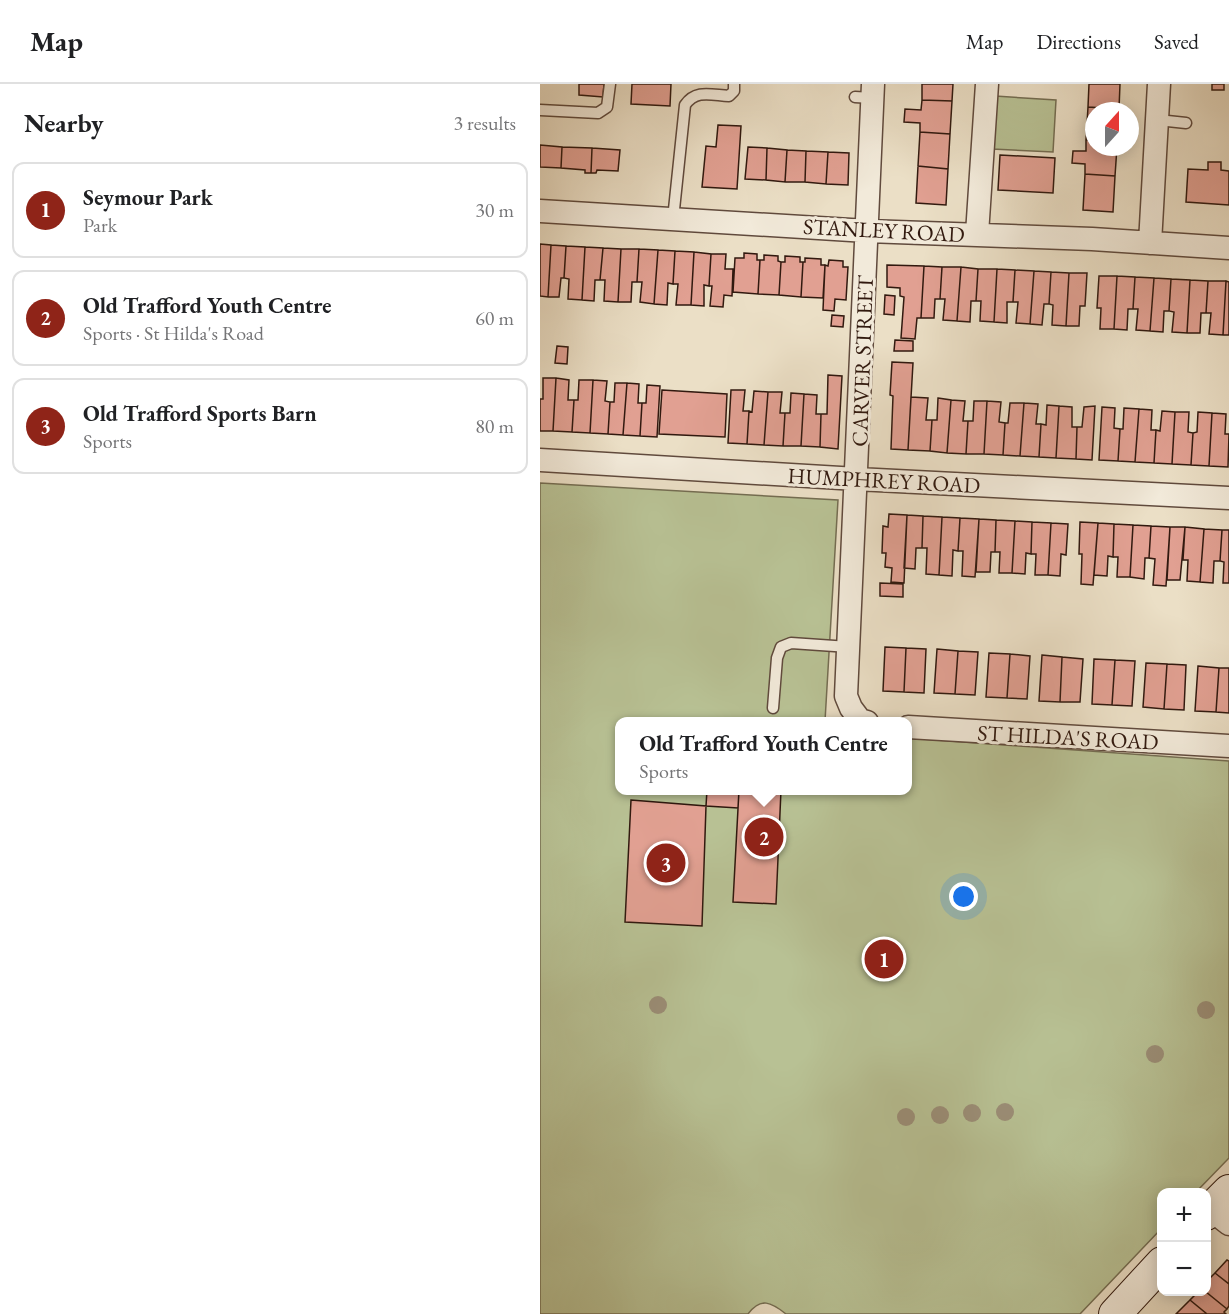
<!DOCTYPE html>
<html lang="en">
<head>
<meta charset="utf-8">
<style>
  body { margin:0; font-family:"EB Garamond",serif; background:#f6f6f6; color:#202124 }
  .controls { position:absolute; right:18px; bottom:18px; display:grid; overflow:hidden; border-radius:12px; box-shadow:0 3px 15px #0003 }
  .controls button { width:54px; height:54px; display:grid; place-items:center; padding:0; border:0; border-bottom:2px solid #e0e0e0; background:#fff; color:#202124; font:30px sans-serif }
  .compass { position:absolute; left:545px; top:18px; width:54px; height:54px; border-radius:50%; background:#fff; box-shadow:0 3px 15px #0003; rotate:21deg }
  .you { position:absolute; left:424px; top:813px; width:21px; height:21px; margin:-15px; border:4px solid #fff; border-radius:50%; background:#1a73e8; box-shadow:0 0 0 9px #1a73e833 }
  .badge { display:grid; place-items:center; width:39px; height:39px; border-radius:50%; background:#8f2418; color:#fff; font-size:20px; font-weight:700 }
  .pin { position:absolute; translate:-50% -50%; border:3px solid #fff; box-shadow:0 2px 6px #0006 }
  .popup { position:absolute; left:75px; top:633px; width:297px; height:78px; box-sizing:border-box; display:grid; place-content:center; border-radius:12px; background:#fff; filter:drop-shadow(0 2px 4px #0005); font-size:20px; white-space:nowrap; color:#757577 }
  .popup b { font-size:22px; color:#202124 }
  .popup::after { content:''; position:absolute; left:50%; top:100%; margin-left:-12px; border:12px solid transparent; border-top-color:#fff }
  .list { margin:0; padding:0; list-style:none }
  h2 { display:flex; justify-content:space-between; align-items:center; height:78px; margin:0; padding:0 24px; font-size:26px }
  h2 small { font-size:20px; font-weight:400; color:#757577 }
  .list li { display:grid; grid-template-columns:39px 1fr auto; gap:18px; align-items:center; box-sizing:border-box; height:96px; margin:0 12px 12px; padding:0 12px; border:2px solid #e0e0e0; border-radius:12px }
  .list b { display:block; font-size:22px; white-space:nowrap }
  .list p { margin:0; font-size:20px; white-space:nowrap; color:#757577 }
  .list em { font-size:20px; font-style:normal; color:#757577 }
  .map { position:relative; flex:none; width:689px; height:1230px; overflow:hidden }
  header { display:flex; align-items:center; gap:36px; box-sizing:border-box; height:84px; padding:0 30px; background:#fff; border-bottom:2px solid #e0e0e0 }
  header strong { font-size:28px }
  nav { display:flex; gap:33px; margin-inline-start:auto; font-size:21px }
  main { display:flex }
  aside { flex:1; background:#fff }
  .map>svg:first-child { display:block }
  .green { fill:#b8c194; stroke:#746d52; stroke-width:1.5 }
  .building { fill:#e1a092; stroke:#31190f; stroke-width:1.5 }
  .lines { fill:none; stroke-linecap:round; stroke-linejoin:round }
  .lane-casing { stroke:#604a3d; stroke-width:13 }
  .street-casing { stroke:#604a3d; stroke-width:25 }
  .secondary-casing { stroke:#31190f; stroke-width:34 }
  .lane { stroke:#f2eada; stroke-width:10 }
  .street { stroke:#f2eada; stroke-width:22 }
  .secondary { stroke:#f2eada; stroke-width:32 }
  .tree { fill:#9b8e77 }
  .labels { text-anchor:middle; stroke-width:6; stroke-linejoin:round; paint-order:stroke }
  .street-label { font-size:22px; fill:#31190f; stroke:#f2eada }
</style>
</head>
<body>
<header>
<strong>Map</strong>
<nav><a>Map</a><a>Directions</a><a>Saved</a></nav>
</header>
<main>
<aside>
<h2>Nearby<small>3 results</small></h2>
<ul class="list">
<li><span class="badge">1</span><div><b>Seymour Park</b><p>Park</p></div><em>30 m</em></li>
<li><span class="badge">2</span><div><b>Old Trafford Youth Centre</b><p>Sports · St Hilda's Road</p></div><em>60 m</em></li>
<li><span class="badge">3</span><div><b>Old Trafford Sports Barn</b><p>Sports</p></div><em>80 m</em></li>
</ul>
</aside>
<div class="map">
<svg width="689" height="1230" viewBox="0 0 689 1230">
  <rect width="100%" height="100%" fill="#ebdfc6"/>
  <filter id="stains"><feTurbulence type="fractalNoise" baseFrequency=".00333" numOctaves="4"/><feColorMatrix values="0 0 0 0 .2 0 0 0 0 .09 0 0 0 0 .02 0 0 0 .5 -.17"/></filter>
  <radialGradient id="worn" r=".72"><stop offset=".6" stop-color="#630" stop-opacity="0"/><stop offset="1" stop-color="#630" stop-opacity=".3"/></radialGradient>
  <!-- green -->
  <path class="green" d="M455,12l61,4 -3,52 -61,-3z
    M0,399l298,17 -13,221 -205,1v68h288v-52l321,23v397l-33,34h-34l-1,37 -81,85h-294c-15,-12 -25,-17 -38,0h-208z"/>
  <!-- building -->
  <path class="building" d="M39,0h25l-1,13 -24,-2z
    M92,0h39l-1,22 -39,-2z
    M382,0h31l-1,17 -30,-1z
    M549,0h31l-1,25 -31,-2z
    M672,0h12v6h-12z
    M382,16l30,1 -2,33 -30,-2v-9l-16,-1 1,-13 16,1z
    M548,23l31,2 -1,2h-24v29h-8z
    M178,41l23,1 -4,63 -35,-2 4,-41 10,1z
    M380,48l30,2 -2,35 -30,-3z
    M546,56h8v7h23l-2,29 -30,-2v-10l-13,-1 1,-12h13z
    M0,61l22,2 -1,21 -21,-1z
    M22,63l30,1 -1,25h-6v-3l-24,-2z
    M208,63l19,1 -1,32 -21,-1z
    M52,64l28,2 -2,21 -21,-1 -1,3h-5z
    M227,64l20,2 -2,32 -19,-2z
    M247,66l19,1 -1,31h-20z
    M266,67l22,1 -2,32 -21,-2z
    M288,68l21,1 -1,32 -22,-1z
    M460,71l55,3 -2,35 -55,-3z
    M668,78h13v8l8,1v34l-43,-3 2,-33 20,1z
    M378,82l30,3 -2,36 -30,-2z
    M545,90l30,2 -2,36 -30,-2z
    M0,160l11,1 -3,52 -8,-1z
    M11,161l15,1 -2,32h-3l-2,19h-11z
    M26,162l19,1 -3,53 -14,-1 1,-20 -5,-1z
    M45,163l18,1 -3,32h-5l-1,21 -12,-1z
    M63,164l18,1 -3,53 -14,-1 1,-21h-5z
    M81,165h18l-2,33h-5l-1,20h-13z
    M99,165l19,1 -4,54 -14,-2 2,-20h-5z
    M118,166l17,1 -2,33 -5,-1 -1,22 -13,-1z
    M135,167l19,1 -3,53h-15l2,-21h-5z
    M154,168l17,2 -2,32 -5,-1v21l-13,-1z
    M204,169l13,1v6h3l-2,34 -25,-2 2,-34h9z
    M171,170h15l-1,15h8l-1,27 -8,-1 -1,12 -13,-1 2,-20h-3z
    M224,171l14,1v5l3,1 -2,33 -21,-1 2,-34h4z
    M245,172l15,1v5h3l-2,35 -22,-2 2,-33h4z
    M265,174l16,1v6h4l-2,33 -22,-1 2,-35h2z
    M289,176l14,1v6h5l-2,33 -11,-1 -1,12 -11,-1 2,-45 3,1z
    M347,181l37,1 -3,52h-4l-2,21 -14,-1 3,-41 -4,-1v-8l-13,-1z
    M384,182l18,1 -2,32h-5l-1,19h-13z
    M402,183h19l-4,54 -14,-1 2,-21h-5z
    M421,183l17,2 -2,32h-5l-1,21 -13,-1z
    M438,185h19l-3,53 -14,-1 1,-20h-5z
    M457,185l18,1 -2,32h-6v21l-13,-1z
    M475,186l19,1 -4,53 -14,-1 2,-21h-5z
    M494,187l17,1 -2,32h-5l-2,21 -12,-1z
    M511,188l18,1 -3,53 -14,-1 1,-20 -4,-1z
    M529,189h18l-2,33h-5l-1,20h-13z
    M559,192h18l-3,53h-14l1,-21h-4z
    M577,192l18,1 -2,32h-5l-1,21 -13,-1z
    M595,193l19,1 -4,53 -14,-1 2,-21h-5z
    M614,194l17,1 -2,32h-5l-1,21 -13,-1z
    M631,195l19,1 -3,53 -15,-1 2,-20 -5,-1z
    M650,196l18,1 -2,32h-5l-1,20h-13z
    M668,197h18l-3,54 -14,-1 2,-21h-5z
    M686,197l3,1v53h-6z
    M345,211l10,1 -1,19 -10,-1z
    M292,231l12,1 -1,11 -12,-1z
    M355,256l18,1v10h-19z
    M17,262l11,1 -1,17 -12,-1z
    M352,278l21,1 -5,87 -17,-1 2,-53 -3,-1z
    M288,291l14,1 -4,73 -18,-2 1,-33h6z
    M3,294h13l-3,53h-13v-32h3z
    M16,294l13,2 -1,20h6l-2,32 -19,-1z
    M39,296h14l-3,53 -18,-1 2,-32h4z
    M53,296l14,1 -2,20 5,1 -2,32 -18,-1z
    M75,299h12l-4,52 -15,-1 2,-32h4z
    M87,299l12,1 -1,19h4l-2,33 -17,-1z
    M107,301l13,1 -3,51 -17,-1 2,-33h4z
    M122,306l65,4 -2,43 -66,-3z
    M191,306h14l-2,21h6l-2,33 -19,-1z
    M214,307l14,1 -4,53 -17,-1 2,-33 3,1z
    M228,308h14l-2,21h5l-2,33 -19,-1z
    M251,309l13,1 -3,52h-18l2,-33h5z
    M264,310l13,1 -1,19h5l-1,33 -19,-1z
    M371,313l17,1 -2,22h6l-2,31 -22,-1z
    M398,314l13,2 -4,53 -17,-2 2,-31h5z
    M411,316l14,1 -2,20h5l-2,33 -19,-1z
    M434,317h13l-3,53h-18l2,-33h5z
    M447,317l14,1 -2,20 6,1 -2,32 -19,-1z
    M470,319h14l-4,53 -17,-1 2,-32h3z
    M484,319l14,1 -2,20h5l-2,33 -19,-1z
    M507,321l12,1 -3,52 -17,-1 2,-33 5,1z
    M519,322l13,1v20h5l-1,32 -20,-1z
    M555,322l-3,54 -16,-1 1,-32h5l2,-20z
    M562,323l13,1 -1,20 6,1 -2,32 -19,-1z
    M584,324l15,1 -4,53 -17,-1 2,-32h3z
    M599,325l13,1 -1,20h5l-2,33 -19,-1z
    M622,327l13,1 -3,52 -18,-1 2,-33 4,1z
    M635,328h14l-1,20 5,1 -2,32 -19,-1z
    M658,328l14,1 -3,53 -18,-1 2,-32 4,-1z
    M672,329l14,1 -1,20h4l-1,33 -19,-1z
    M349,430l18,1 -3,68 -13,-1 1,-14 -7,-1 1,-14h-4l1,-27 5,1z
    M367,431l16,1 -1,32h-6l-1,21 -11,-1z
    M383,432l19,1 -3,58 -13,-1 1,-26h-5z
    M402,433l18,1 -2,33 -5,-1 -1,26 -13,-1z
    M420,434l19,1 -4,58 -13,-1 1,-25h-5z
    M439,435l17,1 -1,32h-4l-1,20h-14z
    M456,436l19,1 -3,52h-13l1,-21h-5z
    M475,437l17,1 -1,32 -5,-1 -1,21 -13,-1z
    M492,438l19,1 -3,52h-13l1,-21h-5z
    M540,438l18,1 -5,62 -12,-1 1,-30h-3z
    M511,439l17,1 -2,31 -5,-1 -1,22 -12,-1z
    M558,439l16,1 -1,33 -5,-1 -1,20 -13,-1z
    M574,440l19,1 -3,52h-13l1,-20h-5z
    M593,441l18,1 -2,32h-4l-1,21 -14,-2z
    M611,442l19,1 -4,59 -13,-1 2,-26 -6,-1z
    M630,443h15l-5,53h-13z
    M645,443l19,2 -4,53 -13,-1 1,-21h-5z
    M664,445l18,1 -2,31h-6l-1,22 -13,-1z
    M682,446h7v53h-6l1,-21 -4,-1z
    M340,499l23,1v13l-23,-1z
    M345,563l21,1 -2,44 -21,-1z
    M366,564l20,1 -2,44 -20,-1z
    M397,565l21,2 -3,43 -21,-1z
    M418,567l20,1 -3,43 -20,-1z
    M449,569l21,1 -3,44 -21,-1z
    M470,570l20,2 -3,43 -20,-1z
    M502,571l20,2 -2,45 -21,-1z
    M522,573l21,2 -3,43h-20z
    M554,575l21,1 -3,45 -20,-1z
    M575,576l20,1 -3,45 -20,-1z
    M606,579l21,1 -3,45 -21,-2z
    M627,580l19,1 -2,45 -20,-1z
    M658,582l21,2 -3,44 -21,-1z
    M679,584h10v45l-13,-1z
    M167,706h32l-1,18 -32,-2z
    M199,706h42l-5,114 -43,-2z
    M91,716l75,6 -4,120 -77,-4z
    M687,1176l2,1v23l-14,-11z
    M675,1189l14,11v22l-2,3 -21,-17v-10z
    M658,1208h8l21,17 -3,3 2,2h-19l-17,-14z
    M650,1216l17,14h-31z"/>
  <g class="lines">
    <defs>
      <path id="lane" d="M315,13l17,1
        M0,26l58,3 9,-6 3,-23
        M618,36l28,3
        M133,135l12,-114c11,-16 26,-10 44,-9l5,-5v-7
        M233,624l4,-50 4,-11 10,-4 58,4"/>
      <path id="street" d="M0,127l327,20 225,8 137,9
        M437,150l10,-150
        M610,159l9,-159
        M0,376l317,19 372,19
        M327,638l-7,-2 -9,-12 -5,-12 27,-612
        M368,643l321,19
        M671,1126l18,14"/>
      <path id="secondary" d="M666,1130l23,-23
        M575,1230l47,-51"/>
    </defs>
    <!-- lane casing -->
    <use href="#lane" class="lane-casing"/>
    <!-- street casing -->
    <use href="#street" class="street-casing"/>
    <!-- secondary casing -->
    <use href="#secondary" class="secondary-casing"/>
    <!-- lane -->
    <use href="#lane" class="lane"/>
    <!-- street -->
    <use href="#street" class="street"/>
    <!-- secondary -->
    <use href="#secondary" class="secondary"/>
  </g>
  <!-- trees -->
  <g class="tree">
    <circle cx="118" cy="921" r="9"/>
    <circle cx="666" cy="926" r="9"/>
    <circle cx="615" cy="970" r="9"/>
    <circle cx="465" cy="1028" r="9"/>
    <circle cx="432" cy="1029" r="9"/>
    <circle cx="400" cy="1031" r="9"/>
    <circle cx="366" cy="1033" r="9"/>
  </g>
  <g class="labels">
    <!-- street labels -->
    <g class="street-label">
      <text transform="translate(344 146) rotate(3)" y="8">STANLEY ROAD</text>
      <text transform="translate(322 277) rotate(-88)" y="8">CARVER STREET</text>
      <text transform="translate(344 396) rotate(3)" y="8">HUMPHREY ROAD</text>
      <text transform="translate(528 653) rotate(3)" y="8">ST HILDA'S ROAD</text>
    </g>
  </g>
  <rect width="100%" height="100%" filter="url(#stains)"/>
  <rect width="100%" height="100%" fill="url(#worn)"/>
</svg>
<div class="controls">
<button>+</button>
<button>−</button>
</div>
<svg class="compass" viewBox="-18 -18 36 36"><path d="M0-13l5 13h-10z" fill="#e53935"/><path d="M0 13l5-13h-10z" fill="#757577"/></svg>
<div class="you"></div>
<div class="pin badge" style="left:344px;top:875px">1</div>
<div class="pin badge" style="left:224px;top:753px">2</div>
<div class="popup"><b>Old Trafford Youth Centre</b>Sports</div>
<div class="pin badge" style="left:126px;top:779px">3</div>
</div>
</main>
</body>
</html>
